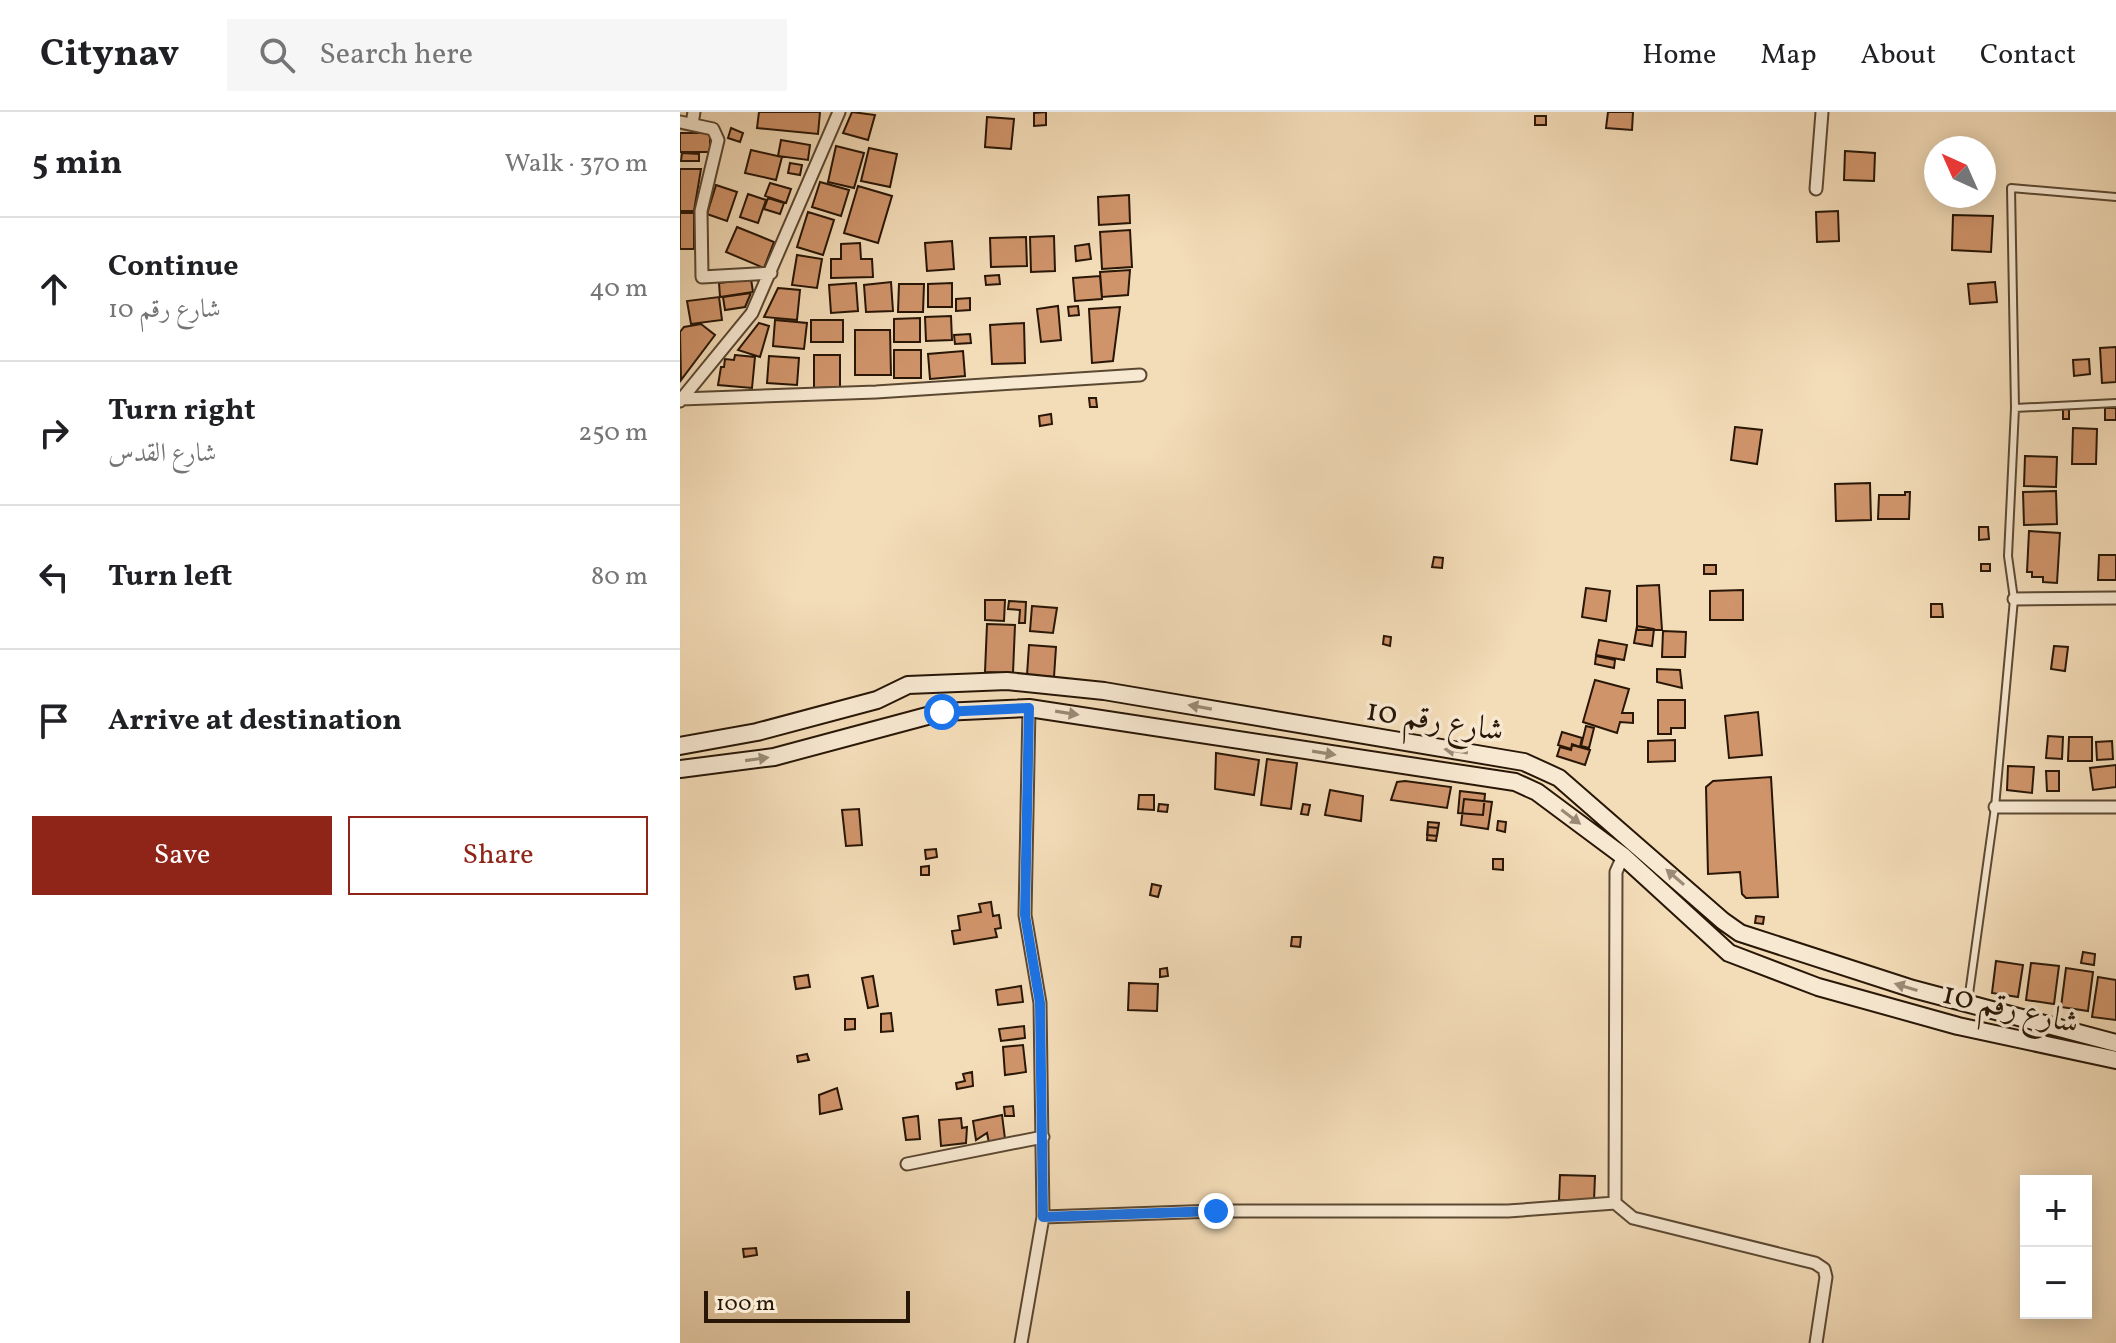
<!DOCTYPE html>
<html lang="en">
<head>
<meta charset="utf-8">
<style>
  body { margin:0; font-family:Vollkorn,Amiri,serif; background:#f6f6f6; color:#202124 }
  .controls { position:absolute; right:24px; bottom:24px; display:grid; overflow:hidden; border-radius:0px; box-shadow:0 4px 20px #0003 }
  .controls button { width:72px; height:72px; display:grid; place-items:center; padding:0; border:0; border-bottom:2px solid #e0e0e0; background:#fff; color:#202124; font:40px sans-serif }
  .compass { position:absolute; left:1244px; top:24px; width:72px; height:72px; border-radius:50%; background:#fff; box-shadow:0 4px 20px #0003; rotate:315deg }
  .scale { position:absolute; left:24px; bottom:20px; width:206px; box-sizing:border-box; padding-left:8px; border:4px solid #281606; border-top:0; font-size:22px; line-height:28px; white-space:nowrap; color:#281606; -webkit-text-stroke:6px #f7e8d1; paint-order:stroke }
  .stop { position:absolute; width:24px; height:24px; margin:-18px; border:6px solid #1a73e8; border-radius:50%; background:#fff }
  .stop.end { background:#1a73e8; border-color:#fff; box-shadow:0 2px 8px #0008 }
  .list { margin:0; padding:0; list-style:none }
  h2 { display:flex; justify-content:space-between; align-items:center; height:104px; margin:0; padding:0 32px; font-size:34px }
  h2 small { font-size:26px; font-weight:400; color:#757577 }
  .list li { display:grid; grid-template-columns:52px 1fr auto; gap:24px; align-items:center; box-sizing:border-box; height:144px; padding:0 32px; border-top:2px solid #e0e0e0 }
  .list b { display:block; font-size:30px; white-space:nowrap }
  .list p { margin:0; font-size:26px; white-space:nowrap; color:#757577 }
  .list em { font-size:26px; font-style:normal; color:#757577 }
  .actions { display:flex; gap:16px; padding:24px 32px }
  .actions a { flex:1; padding:18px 0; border:2px solid #8f2418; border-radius:0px; text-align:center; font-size:28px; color:#8f2418 }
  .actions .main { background:#8f2418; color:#fff }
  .icon { flex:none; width:44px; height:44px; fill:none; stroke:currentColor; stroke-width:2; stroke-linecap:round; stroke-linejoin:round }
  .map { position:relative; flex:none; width:1436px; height:1231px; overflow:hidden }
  header { display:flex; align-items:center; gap:48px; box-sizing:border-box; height:112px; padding:0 40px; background:#fff; border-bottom:2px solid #e0e0e0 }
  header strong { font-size:38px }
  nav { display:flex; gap:44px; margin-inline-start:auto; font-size:28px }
  .search { width:560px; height:72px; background:#f6f6f6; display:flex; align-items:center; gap:20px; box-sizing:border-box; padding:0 28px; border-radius:0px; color:#757577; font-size:30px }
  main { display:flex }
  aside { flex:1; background:#fff }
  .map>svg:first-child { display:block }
  .building { fill:#d0946b; stroke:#281606; stroke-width:2 }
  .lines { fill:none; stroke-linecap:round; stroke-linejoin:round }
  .lane-casing { stroke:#5b4832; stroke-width:10 }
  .street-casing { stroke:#5b4832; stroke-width:15 }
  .secondary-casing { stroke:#281606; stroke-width:20 }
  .lane { stroke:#f7e8d1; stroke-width:6 }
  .street { stroke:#f7e8d1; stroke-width:11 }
  .secondary { stroke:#f7e8d1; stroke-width:16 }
  .oneway { fill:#9a8a76 }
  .route { stroke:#1a73e8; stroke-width:10 }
  .labels { text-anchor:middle; stroke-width:7; stroke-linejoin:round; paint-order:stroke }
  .street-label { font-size:32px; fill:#281606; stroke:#f7e8d1 }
</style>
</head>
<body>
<header>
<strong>Citynav</strong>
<div class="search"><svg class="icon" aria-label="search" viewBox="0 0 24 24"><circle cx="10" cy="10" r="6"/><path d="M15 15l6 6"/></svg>Search here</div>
<nav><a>Home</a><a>Map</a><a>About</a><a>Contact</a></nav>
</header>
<main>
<aside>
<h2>5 min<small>Walk · 370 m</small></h2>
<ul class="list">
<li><svg class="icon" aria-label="ahead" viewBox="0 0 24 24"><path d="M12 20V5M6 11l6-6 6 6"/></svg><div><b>Continue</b><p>شارع رقم 10</p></div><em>40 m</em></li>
<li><svg class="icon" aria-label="right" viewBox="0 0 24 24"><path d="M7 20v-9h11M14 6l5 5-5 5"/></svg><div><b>Turn right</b><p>شارع القدس</p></div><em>250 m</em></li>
<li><svg class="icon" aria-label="left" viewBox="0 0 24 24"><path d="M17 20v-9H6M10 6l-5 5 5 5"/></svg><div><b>Turn left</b></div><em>80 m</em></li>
<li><svg class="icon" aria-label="arrive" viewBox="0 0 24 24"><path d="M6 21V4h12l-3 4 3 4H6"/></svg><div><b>Arrive at destination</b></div></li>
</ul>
<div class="actions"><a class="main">Save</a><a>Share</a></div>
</aside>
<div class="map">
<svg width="1436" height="1231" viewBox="0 0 1436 1231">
  <rect width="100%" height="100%" fill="#f3dcb8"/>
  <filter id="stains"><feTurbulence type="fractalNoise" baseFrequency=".0025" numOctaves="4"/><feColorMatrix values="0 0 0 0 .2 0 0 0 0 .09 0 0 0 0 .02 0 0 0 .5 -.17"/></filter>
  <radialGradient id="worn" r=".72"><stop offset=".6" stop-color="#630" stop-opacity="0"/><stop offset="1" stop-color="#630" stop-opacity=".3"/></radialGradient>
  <!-- building -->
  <path class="building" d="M79,0h61l-2,22 -61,-6z
    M172,0l23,3 -7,25 -25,-7z
    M366,0v13l-12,1v-13z
    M928,0h25l-1,18 -26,-2z
    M855,4h11v9h-11z
    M307,5l27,2 -3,30 -26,-2z
    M51,16l12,5 -3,9 -12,-4z
    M0,21h30v19h-30z
    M101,28l29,5 -2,15 -30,-4z
    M156,34l28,7 -10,35 -26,-6z
    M189,36l28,6 -7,33 -29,-6z
    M71,38l31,7 -6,23 -31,-7z
    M1165,39l30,2 -1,28 -30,-1z
    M2,41l17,1v7h-18z
    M110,51l12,2 -2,10 -12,-2z
    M0,57h21l-7,42h-14z
    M140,70l29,8 -8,26 -29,-9z
    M90,71l21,6 -5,14 -21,-7z
    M36,73l21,7 -10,29 -20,-7z
    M178,74l34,10 -14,47 -34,-10z
    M68,82l18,6 -8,23 -18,-6z
    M449,83l1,28 -31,2 -1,-28z
    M88,86l16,5 -4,11 -16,-5z
    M1158,99l1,30 -22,1 -1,-30z
    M128,100l26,8 -11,35 -26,-8z
    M0,101h14v36h-14z
    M1273,103l40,1 -2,36 -39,-2z
    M57,115l37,15 -10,26 -38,-16z
    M450,118l2,37 -30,2 -2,-37z
    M374,124l1,35 -24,1 -1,-35z
    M346,125l1,29 -36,1 -1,-29z
    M272,129l2,28 -27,2 -2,-28z
    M180,131l1,16h11l1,18 -42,1v-19h10v-15z
    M409,132l2,15 -15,2 -1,-15z
    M117,143l25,4 -5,29 -25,-3z
    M450,158l-2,25 -26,2 -2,-25z
    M319,163l1,9 -14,1 -1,-9z
    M420,164l2,23 -27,2 -2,-23z
    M71,167l2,13 -33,5 -1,-14z
    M211,170l2,29 -27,1 -2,-27z
    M1315,170l2,20 -27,2 -2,-20z
    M176,171l2,28 -27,2 -2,-28z
    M272,171v24h-24v-23z
    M219,172h25l-1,28h-25z
    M98,176l22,2 -3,30 -33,-3z
    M71,181l-6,14 -20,3 -2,-13z
    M39,185l3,23 -31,4 -4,-23z
    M290,186v12l-14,1v-12z
    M378,194l3,34 -20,2 -4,-33z
    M398,194l1,9 -10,1 -1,-9z
    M440,195l-7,54 -21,2 -3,-54z
    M271,204l1,24 -26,1 -1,-24z
    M240,206v24h-26v-23z
    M95,208l32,3 -3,26 -31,-3z
    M131,208h32v22h-32z
    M79,211l10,3 -9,31 -22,-7z
    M344,211l1,40 -33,1 -2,-39z
    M21,212l14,11 -34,45 -1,-48 4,-5z
    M175,218h35l1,45h-36z
    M290,222l1,9 -16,1 -1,-9z
    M1436,235v35l-14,1 -2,-35z
    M214,238h27v28h-27z
    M283,239l2,25 -35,3 -2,-25z
    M55,243l20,2 -3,31 -34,-3 3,-18h3l1,-8 9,1z
    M134,243h26v32l-26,1z
    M89,244l30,2 -2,27 -30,-2z
    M1409,247l1,15 -16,2 -1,-16z
    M409,286h7l1,9h-7z
    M1425,296h11v12h-11z
    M1383,297h6v10h-6z
    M371,302l1,10 -12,2 -1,-10z
    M1055,315l27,3 -5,34 -26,-4z
    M1393,316l24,1 -1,35h-24z
    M1345,344l32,1 -1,30 -32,-1z
    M1190,371l1,37 -35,1 -1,-37z
    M1376,379l1,33 -33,1 -1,-33z
    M1225,380h5l-1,27h-31l1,-24h26z
    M1299,415h9l1,12 -10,1z
    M1349,419l31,2 -3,50 -14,-1v-5h-11v-5h-5z
    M1419,443h17v25h-18z
    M754,445l9,1 -1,10 -10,-1z
    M1301,452h9v7h-9z
    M1024,453h12v9h-12z
    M979,473l3,45h-25v-44z
    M906,476l24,3 -4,30 -24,-4z
    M1063,478v30h-33v-29z
    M305,488h20l-1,21 -19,-1z
    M329,489l17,1 -1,21h-6l1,-13 -12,-1z
    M1251,492h11l1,13h-12z
    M352,494l25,2 -4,25 -23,-2z
    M307,512l28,1 -2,48 -28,-1z
    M957,514l17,3 -2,17 -18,-3z
    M983,519l23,1 -1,25h-23z
    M704,524l7,1 -1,9 -7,-2z
    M919,528l28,5 -3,15 -28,-5z
    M349,533l27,2 -2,30 -27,-2z
    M1374,534l14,1 -3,24 -14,-2z
    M916,544l19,4 -1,8 -19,-4z
    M977,557l23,1 2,18 -25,-6z
    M915,568l34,9 -7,24h11v10l-13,-1 -3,11 -34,-11z
    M978,588h27v28h-14v6h-13z
    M1078,600l4,43 -33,3 -4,-42z
    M906,614l8,2 -5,20 -8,-2z
    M882,620l20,6 -2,9 -8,-3 -1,5 -13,-4z
    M1368,624l15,1 -1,22 -16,-1z
    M1389,625h23v24h-24z
    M995,628v21l-27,1v-21z
    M1432,629l1,18 -16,1 -1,-18z
    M892,633l18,5 -5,15 -28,-9 3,-9 11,3z
    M536,641l43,7 -5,35 -39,-6z
    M587,647l30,4 -6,46 -30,-4z
    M1436,653v22l-23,3 -3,-22z
    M1328,654l26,1 -2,26 -25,-3z
    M1366,659h13v20h-12z
    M1091,665l7,120 -32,1 -4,-4 -2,-22 -32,2 -2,-87 7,-6z
    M725,669l46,6 -4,21 -56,-8 6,-18z
    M650,678l33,6 -2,25 -36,-6z
    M780,679l25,3 -2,21 -25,-2z
    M459,683h15v15l-16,-1z
    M784,687l28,3 -4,27 -27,-4z
    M479,692l9,1 -1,7 -9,-1z
    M623,692l7,1 -2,10 -7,-1z
    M179,697l3,36 -16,1 -4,-36z
    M818,709l8,1 -1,10 -8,-2z
    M748,710l11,1 -2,13 -10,-1z
    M748,715l10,1 -2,13 -9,-1z
    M256,737l1,8 -11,2 -1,-9z
    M813,747h10v11l-10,-1z
    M249,754v9h-8v-8z
    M472,772l9,2 -3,11 -8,-2z
    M311,790l2,14 6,-1 2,13 -6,1 2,8 -43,7 -2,-13 8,-1 -2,-14 23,-4 -2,-8z
    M1076,804l8,1 -1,7 -8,-1z
    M612,825h9l-1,10 -9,-1z
    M1403,840l12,2 -1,11 -13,-2z
    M1316,849l27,4 -5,32 -26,-4z
    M1351,851l28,3 -5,38 -28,-4z
    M487,856l1,8 -8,1v-8z
    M1386,856l27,4 -5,39 -27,-4z
    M128,863l2,12 -14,2 -2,-12z
    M193,864l5,30 -10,2 -6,-30z
    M1418,865l18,3v40l-24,-3z
    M449,871l29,1 -1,27 -29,-1z
    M341,874l2,16 -25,3 -2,-15z
    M211,901l2,18 -12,1v-18z
    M165,907h10v10l-10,1z
    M344,914l1,12 -24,3 -2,-12z
    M343,933l3,27 -21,3 -2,-28z
    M127,942l2,6 -11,2 -1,-6z
    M292,960l1,14 -16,3 -1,-6 9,-2 -2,-7z
    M157,976l5,21 -22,5 -1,-19z
    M333,994l1,10h-9l-1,-9z
    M322,1003l3,24 -16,4 -2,-10 -11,7 -3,-19z
    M238,1004l2,23 -14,1 -3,-22z
    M281,1006l1,10 5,-1 -1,16 -25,3 -2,-26z
    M880,1063l35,1 -1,25 -35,-1z
    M76,1136l1,7 -13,2 -1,-8z"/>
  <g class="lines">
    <defs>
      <path id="lane" d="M1335,296l-4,-220 105,9
        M1288,889l27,-194 19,-208 -6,-43 7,-148 101,-5"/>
      <path id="street" d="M0,10l33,7 5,11 -17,71 1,66 69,-4
        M12,12l2,-12
        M1136,77l6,-77
        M1,287l195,-7 264,-17
        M0,289l72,-88 87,-201
        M1334,487l102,-1
        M1315,695h121
        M943,744l-7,16 -1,331 18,15 182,45 9,6 2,8 -10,66
        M227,1052l136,-27
        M363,1105l173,-6h292l107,-8
        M341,1231l22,-126 -3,-214 -15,-88 4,-207"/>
      <path id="secondary" d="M0,634l77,-14 120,-32 31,-15 99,-4 97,10 420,71 35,16 164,143 17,12 173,56 203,54
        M0,657l94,-12 168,-45 87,-4 486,74 22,10 86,64 106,97 89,34 140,39 158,34"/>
    </defs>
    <!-- lane casing -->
    <use href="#lane" class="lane-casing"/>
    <!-- street casing -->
    <use href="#street" class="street-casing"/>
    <!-- secondary casing -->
    <use href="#secondary" class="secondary-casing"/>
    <!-- lane -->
    <use href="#lane" class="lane"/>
    <!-- street -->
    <use href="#street" class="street"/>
    <!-- secondary -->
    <use href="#secondary" class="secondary"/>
  </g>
  <!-- one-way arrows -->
  <defs><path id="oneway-solid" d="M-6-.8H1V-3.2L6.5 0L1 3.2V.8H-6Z" transform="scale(2)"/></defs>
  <g class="oneway">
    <use href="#oneway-solid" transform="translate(520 595) rotate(-170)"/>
    <use href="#oneway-solid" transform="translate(387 601) rotate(9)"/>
    <use href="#oneway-solid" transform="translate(776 639) rotate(-171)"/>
    <use href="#oneway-solid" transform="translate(644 641) rotate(9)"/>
    <use href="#oneway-solid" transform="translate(77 647) rotate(-8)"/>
    <use href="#oneway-solid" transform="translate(891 705) rotate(37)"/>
    <use href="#oneway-solid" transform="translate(995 765) rotate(-139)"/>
    <use href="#oneway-solid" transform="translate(1226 875) rotate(-163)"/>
  </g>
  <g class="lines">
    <!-- route -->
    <path class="route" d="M262,600l87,-4 -4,207 15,88 3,214 173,-6"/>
  </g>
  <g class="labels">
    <!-- street labels -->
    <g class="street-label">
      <text transform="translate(755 607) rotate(9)" y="11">شارع رقم 10</text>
      <text transform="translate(1331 895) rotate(13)" y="11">شارع رقم 10</text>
    </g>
  </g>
  <rect width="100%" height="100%" filter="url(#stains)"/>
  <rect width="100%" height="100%" fill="url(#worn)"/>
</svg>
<div class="controls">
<button>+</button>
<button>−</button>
</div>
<svg class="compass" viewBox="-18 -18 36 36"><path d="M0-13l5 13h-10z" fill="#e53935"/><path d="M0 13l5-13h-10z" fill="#757577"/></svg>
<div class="scale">100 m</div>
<div class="stop" style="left:262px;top:600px"></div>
<div class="stop end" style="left:536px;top:1099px"></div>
</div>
</main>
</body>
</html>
